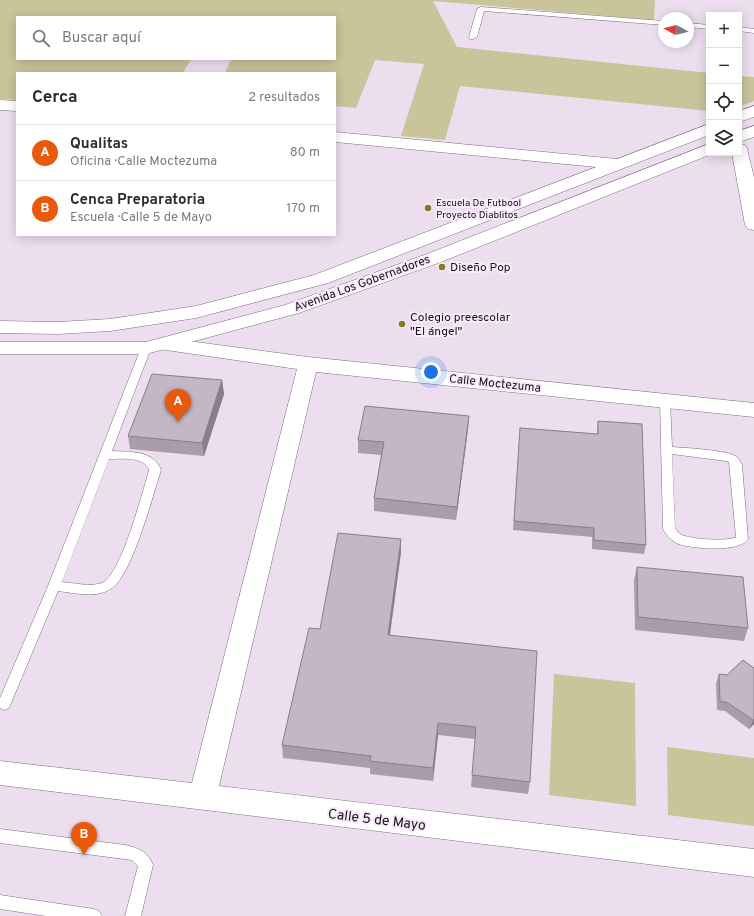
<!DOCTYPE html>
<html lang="es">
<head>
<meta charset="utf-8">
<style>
  body { margin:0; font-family:Overpass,sans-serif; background:#f7f7f7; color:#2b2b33 }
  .controls { position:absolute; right:12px; top:12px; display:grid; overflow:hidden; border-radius:0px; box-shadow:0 2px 10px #0003 }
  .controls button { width:36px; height:36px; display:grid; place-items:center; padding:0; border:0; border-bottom:1px solid #e1e1e2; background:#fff; color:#2b2b33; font:20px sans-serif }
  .compass { position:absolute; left:658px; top:12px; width:36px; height:36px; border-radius:50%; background:#fff; box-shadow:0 2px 10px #0003; rotate:278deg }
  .you { position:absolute; left:431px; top:372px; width:14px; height:14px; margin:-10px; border:3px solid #fff; border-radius:50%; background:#1a73e8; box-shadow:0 0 0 6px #1a73e833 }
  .badge { display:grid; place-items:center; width:26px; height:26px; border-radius:50%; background:#ea580c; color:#fff; font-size:13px; font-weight:700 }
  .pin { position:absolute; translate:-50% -33px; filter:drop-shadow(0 1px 2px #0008) }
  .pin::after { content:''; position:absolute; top:21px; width:14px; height:12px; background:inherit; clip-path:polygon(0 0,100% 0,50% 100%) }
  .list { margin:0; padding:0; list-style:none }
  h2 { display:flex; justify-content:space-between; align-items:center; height:52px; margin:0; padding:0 16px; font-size:17px }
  h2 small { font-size:13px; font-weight:400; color:#7c7c81 }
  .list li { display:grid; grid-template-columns:26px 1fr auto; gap:12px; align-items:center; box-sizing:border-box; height:56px; padding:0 16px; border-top:1px solid #e1e1e2 }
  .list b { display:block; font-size:15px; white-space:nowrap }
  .list p { margin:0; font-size:13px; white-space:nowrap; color:#7c7c81 }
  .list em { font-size:13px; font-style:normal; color:#7c7c81 }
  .icon { flex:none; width:22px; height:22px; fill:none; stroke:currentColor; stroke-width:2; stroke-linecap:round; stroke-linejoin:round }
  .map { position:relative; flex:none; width:754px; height:916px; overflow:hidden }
  .search { position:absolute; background:#fff; box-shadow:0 2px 10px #0003; left:16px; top:16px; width:320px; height:44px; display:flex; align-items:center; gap:10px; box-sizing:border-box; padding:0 14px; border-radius:0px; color:#7c7c81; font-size:15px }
  .panel { position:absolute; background:#fff; box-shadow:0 2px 10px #0003; left:16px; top:72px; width:320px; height:164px; border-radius:0px }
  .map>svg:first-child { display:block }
  .green { fill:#c9c49a }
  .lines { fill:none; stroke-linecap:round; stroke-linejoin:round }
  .service-casing { stroke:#7a6e7c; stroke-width:1 }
  .minor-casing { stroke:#7a6e7c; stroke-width:1 }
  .tertiary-casing { stroke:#7a6e7c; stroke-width:1 }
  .service { fill:#fff; fill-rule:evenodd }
  .minor { fill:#fff; fill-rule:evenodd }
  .tertiary { fill:#fff; fill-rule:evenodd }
  .wall { fill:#a89da9 }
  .shaded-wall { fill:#887f8a }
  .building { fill:#c3b6c5; stroke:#887f8a }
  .poi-dot { fill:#847a1f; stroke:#f9ebfb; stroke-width:1.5 }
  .labels { text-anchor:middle; stroke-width:4; stroke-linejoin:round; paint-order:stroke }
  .far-poi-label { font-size:10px; fill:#161117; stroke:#f9ebfb; text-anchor:start }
  .poi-label { font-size:12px; fill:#161117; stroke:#f9ebfb; text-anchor:start }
  .street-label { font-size:12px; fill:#161117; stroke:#f9ebfb }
  .near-street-label { font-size:14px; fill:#161117; stroke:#f9ebfb }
</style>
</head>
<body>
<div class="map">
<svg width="754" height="916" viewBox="0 0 754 916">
  <rect width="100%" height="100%" fill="#ecdeee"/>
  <!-- green -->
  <path class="green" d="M0,0h655l-1,20 -221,-19 24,46 252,26v38l-249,-25 -15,54 -44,-4 23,-72 -49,-4 -19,48 -21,-2v-33h-110l6,-14h104v-42h-318v42h174l-8,14h-166v27l-17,-1z
    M739,76l15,1v24l-15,6z
    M554,674l81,9 1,123 -87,-11z
    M667,747l87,11v68l-86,-11z"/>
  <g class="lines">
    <defs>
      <path id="service" d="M481,7l183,14v4l-180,-14 -7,26 -4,2h-3l-1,-2 8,-28z
        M688,23l21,2v4l-21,-2z
        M739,27l15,2v4l-15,-2z
        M146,345l5,3 -39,103c17,1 42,-1 49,19 -8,25 -29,105 -49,118 -15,11 -37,5 -54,3l-49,117 -5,2 -4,-2v-10l48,-112 93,-238zM109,459c11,0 36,-3 40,11 -6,21 -28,105 -47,113 -12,4 -28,0 -40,-1z
        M665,396l4,2 1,2 2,47c13,1 56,3 65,10 2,2 3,5 5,8l6,74c-8,14 -59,10 -72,4 -6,-4 -10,-8 -13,-14l-3,-129 1,-2zM672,454l54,7 3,1 7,75c-10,5 -45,2 -54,-2 -4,-2 -5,-4 -7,-7z
        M0,829l125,16c14,3 23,7 28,20l-12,51h-16l13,-50 -6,-6 -132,-17z
        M0,895l94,14 5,2 3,5h-56l-46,-7z"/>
      <path id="minor" d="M0,100l17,1v10l-17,-1z
        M335,132l282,27 6,1 2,4 -2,4 -6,1 -282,-27z
        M739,144l6,1 2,4 7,28v53l-6,-1 -3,-4 -13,-72h7z
        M166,338l142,19 446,46v14l-438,-45 -97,414 535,63v28l-754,-92v-24l192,22 105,-414 -138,-20 -3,-5 3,-5z"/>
      <path id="tertiary" d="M754,106v11l-15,5v-11z
        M709,124v11l-381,148 -132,35 -86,13 -52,3 -58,-1v-12l58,1 52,-3 86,-13 118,-31z
        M754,126v11l-15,5v-11z
        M709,144v9h5l-273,109 -142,51 -153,41h-146v-12h146l139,-37 142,-51z"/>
    </defs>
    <!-- service casing -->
    <use href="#service" class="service-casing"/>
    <!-- minor casing -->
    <use href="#minor" class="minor-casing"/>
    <!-- tertiary casing -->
    <use href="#tertiary" class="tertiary-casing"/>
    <!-- service -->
    <use href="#service" class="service"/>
    <!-- minor -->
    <use href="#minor" class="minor"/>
    <!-- tertiary -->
    <use href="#tertiary" class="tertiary"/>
  </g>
  <!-- wall -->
  <path class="wall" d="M222,380l2,14 -20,62 -74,-7 -2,-13z
    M469,416l-1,13 -12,91 -82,-9v-13l7,-43 -23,-2v-13z
    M598,421l48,124 -2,9 -52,-5v-12l-79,-7 7,-102 77,6v-4z
    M401,552l-11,83 140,147 -2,12 -57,-7 4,-48 -37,-4 -5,46 -63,-7v-6l-87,-10 -1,-13 38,-116z
    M637,567l111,61 -4,13 -109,-11 -1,-50z
    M743,660l11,64 -5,5 -24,-18 -8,-1 -1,-27 3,-9 8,1z"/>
  <!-- shaded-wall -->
  <path class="shaded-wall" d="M222,380l2,14 -20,62 -2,-13z
    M469,416l-1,13 -12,91 1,-13z
    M401,539v13l-13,96v-13z
    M754,719v5l-5,5 4,-9z
    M438,723v12l-5,46v-13z"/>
  <!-- building -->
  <path class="building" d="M152,374l70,6 -20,63 -74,-7z
    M365,406l104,10 -12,91 -83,-9 10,-56 -26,-2z
    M598,421l44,3 4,121 -52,-5v-12l-80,-7 6,-93 78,6z
    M338,533l63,6 -13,96 149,16 -7,131 -58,-7 4,-48 -38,-4 -5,45 -63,-7 1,-5 -89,-11 27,-117 11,1z
    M637,567l106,10 5,51 -110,-11z
    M743,660l11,8v51l-1,1 -25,-17 -8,-2 -1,-27 8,1z"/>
  <!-- markers -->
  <g class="poi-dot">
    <circle cx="428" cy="208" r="4"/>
    <circle cx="442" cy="267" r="4"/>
    <circle cx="402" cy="324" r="4"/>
  </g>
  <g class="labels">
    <!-- far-poi labels -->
    <g class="far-poi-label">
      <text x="436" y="206">Escuela De Futbool<tspan x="436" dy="12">Proyecto Diablitos</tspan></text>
    </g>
    <!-- poi labels -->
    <g class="poi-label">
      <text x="450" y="271">Diseño Pop</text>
      <text x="410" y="321">Colegio preescolar<tspan x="410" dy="14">"El ángel"</tspan></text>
    </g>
    <!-- street labels -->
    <g class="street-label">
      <text transform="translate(362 283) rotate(-20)" y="4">Avenida Los Gobernadores</text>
      <text transform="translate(495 383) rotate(6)" y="4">Calle Moctezuma</text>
    </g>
    <!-- near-street labels -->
    <g class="near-street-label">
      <text transform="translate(377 819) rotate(7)" y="5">Calle 5 de Mayo</text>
    </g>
  </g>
</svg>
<div class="controls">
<button>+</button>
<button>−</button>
<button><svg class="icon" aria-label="locate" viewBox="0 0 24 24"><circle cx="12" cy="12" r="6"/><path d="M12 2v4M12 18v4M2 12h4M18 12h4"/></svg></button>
<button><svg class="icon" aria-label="layers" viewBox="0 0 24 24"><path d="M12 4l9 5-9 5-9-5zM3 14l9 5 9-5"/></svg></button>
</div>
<svg class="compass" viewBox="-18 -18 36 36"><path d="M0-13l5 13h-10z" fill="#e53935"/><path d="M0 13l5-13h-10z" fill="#7c7c81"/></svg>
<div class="you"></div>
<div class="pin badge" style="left:178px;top:422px">A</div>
<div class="pin badge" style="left:84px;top:855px">B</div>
<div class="search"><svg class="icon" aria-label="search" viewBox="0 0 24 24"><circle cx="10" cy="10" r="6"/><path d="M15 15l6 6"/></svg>Buscar aquí</div>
<section class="panel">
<h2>Cerca<small>2 resultados</small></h2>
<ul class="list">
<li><span class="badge">A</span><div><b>Qualitas</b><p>Oficina · Calle Moctezuma</p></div><em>80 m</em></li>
<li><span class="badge">B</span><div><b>Cenca Preparatoria</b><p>Escuela · Calle 5 de Mayo</p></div><em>170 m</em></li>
</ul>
</section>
</div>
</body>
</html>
